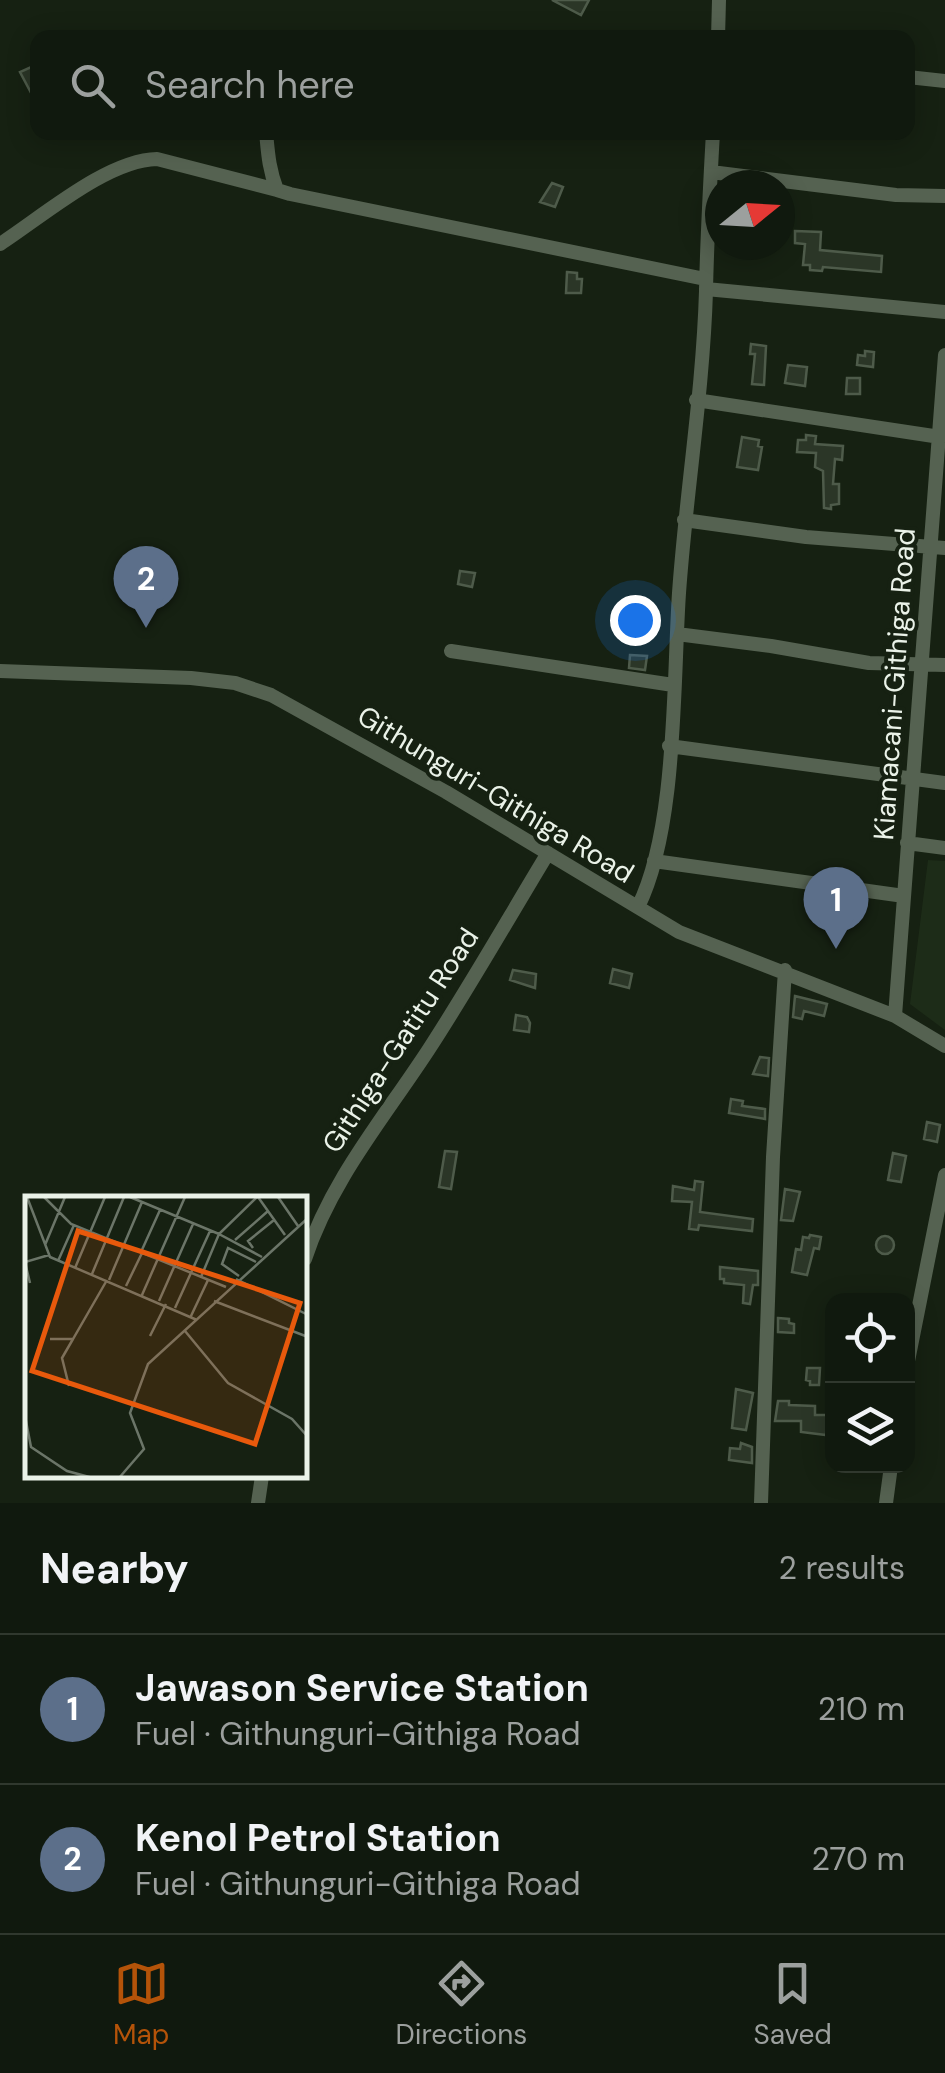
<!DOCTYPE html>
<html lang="en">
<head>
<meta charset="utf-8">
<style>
  body { margin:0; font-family:"DM Sans",sans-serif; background:#192217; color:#f1f3f6 }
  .controls { position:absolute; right:30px; bottom:30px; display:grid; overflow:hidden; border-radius:20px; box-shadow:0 5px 25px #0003 }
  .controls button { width:90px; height:90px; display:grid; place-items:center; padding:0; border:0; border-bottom:2px solid #30382e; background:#10190e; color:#f1f3f6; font:50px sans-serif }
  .compass { position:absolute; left:705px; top:170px; width:90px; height:90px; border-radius:50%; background:#10190e; box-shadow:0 5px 25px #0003; rotate:72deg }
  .you { position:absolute; left:635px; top:620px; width:35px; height:35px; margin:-25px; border:8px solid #fff; border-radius:50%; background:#1a73e8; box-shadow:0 0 0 15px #1a73e833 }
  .badge { display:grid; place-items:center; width:65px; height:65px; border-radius:50%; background:#b45309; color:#fff; font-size:32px; font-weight:700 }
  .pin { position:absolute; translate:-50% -82px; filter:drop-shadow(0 2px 5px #0008) }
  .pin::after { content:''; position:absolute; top:52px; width:35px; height:30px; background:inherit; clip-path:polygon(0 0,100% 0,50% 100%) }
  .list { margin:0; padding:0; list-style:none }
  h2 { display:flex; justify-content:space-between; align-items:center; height:130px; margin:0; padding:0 40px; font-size:42px }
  h2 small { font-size:32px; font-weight:400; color:#9ca09e }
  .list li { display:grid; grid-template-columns:65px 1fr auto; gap:30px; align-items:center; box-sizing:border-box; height:150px; padding:0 40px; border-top:2px solid #30382e }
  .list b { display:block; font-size:38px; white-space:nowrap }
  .list p { margin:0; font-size:32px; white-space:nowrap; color:#9ca09e }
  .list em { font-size:32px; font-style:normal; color:#9ca09e }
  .icon { flex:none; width:55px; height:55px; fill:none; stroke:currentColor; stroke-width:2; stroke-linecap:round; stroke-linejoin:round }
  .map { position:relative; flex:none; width:945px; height:1503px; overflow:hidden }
  .search { position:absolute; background:#10190e; box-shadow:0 5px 25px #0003; left:30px; right:30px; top:30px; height:110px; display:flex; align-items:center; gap:25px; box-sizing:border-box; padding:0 35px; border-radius:20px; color:#9ca09e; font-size:38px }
  .sheet { height:430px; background:#10190e }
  nav { display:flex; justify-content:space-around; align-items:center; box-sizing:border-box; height:140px; border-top:2px solid #30382e; background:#10190e; font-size:28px; color:#9ca09e }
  nav a { display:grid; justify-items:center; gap:5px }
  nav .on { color:#b45309 }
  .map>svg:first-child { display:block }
  .built { fill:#1d2c18 }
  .building { fill:#2b3627; stroke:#4e5b4a; stroke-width:2.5 }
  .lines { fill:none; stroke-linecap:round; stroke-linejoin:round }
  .minor { stroke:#556251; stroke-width:14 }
  .labels { text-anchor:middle; stroke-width:8; stroke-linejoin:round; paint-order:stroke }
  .street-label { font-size:28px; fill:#eaf2e8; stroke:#162112 }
  .inset-road { fill:none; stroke:#6b7568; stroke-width:2.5 }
  .view { fill:#e8590c; fill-opacity:0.15; stroke:#e8590c; stroke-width:5 }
  .inset-edge { fill:none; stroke:#eaf2e8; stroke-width:5 }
</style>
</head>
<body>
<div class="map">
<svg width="945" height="1503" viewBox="0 0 945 1503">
  <rect width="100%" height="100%" fill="#162112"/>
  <!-- built -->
  <path class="built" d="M928,860l17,1v169l-35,-26z"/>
  <!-- building -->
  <path class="building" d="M552,0h37l-8,15z
    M38,64v42l-18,-34z
    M552,183l11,4 -8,20 -15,-5z
    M795,231l26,1 -1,18 62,6 -1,16 -58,-5 -1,4 -12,-1v-5h-7l2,-21 -10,-1z
    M567,272l10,1v6h5l-1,14h-15z
    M751,344l15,2 -2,39 -12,-1 3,-30h-5z
    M865,351l9,1 -1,15 -16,-2 1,-10 7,1z
    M788,365l19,2 -2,19 -20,-3z
    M847,378h13v16h-14z
    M806,435l10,1 -1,8 28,2 -1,14 -7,-1 -2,25h6v20l-8,1v4l-7,-1 -1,-37 -8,-4 1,-14 -19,-1 1,-12h8z
    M742,437l17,3 -1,6 4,1 -4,23 -21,-3z
    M460,571l15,2 -3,14 -14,-3z
    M630,604l18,2 -1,15 -18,-1z
    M630,655l17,1 -2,14 -16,-2z
    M613,969l19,5 -3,14 -19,-5z
    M513,970l23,4 -1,14 -25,-8z
    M795,996l32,8 -3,12 -20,-5 -2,8 -9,-2z
    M516,1015l11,2 3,6 -1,9 -15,-2z
    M760,1057l9,1 -1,18 -15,-2z
    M731,1099l12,2 -1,5 23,3v10l-36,-6z
    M927,1122l13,3 -3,17 -13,-3z
    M445,1151l12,1 -6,37 -12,-2z
    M893,1153l13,3 -5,26 -13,-2z
    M695,1181l8,1 -3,30 53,7 -1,12 -53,-6 -1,5 -9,-1 3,-27 -20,-1 1,-15 21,4z
    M785,1189l15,3 -7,29 -12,-1z
    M810,1235l11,2 -2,12 -5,-1 -7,27 -15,-3 4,-23 5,1 2,-13 6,1z
    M876 1245a9 9 0 1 1 18 0a9 9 0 1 1-18 0Z
    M720,1267l38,4v14h-5l-3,19 -7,-1 1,-18 -20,-2v-4h-4z
    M778,1318l11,1v4l5,1v9l-16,-1z
    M807,1368h13l-1,17h-9v-4l-4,-1z
    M736,1389l17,4 -7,37 -14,-2z
    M778,1401h11v4l26,1v9h12l-1,20 -25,-3v-11h-26z
    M741,1443l11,4v16l-23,-3 1,-12 10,1z"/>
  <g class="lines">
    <!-- minor -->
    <path class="minor" d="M718,38l1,-38
      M908,77l37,4
      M266,132c2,21 3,38 11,58l13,4 415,85
      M711,172l185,23 49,1
      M0,244c42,-27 107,-84 157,-85l120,31
      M706,289l239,23
      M696,400l244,37
      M684,520l122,17 139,11
      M677,634l94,12 98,17 76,2
      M451,651l222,34
      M0,671l191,7 44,5 36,12 175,97 233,140 216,84 50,30
      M669,746l276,37
      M907,843l38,5
      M654,861l250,35
      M638,907c39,-78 35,-224 41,-314 7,-100 24,-201 27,-302 1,-52 4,-106 7,-159
      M895,1016l50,-661
      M305,1259c26,-79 79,-141 124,-210 41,-63 79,-130 119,-196
      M908,1361l37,-186
      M258,1503l4,-27
      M761,1503l12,-346 12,-187
      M886,1503l5,-37"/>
  </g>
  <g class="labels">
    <!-- street labels -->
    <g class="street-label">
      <text transform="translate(894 684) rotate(-86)" y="10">Kiamacani-Githiga Road</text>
      <text transform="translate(496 794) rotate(31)" y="10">Githunguri-Githiga Road</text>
      <text transform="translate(400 1040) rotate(-57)" y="10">Githiga-Gatitu Road</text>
    </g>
  </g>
  <!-- overview -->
  <g transform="translate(25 1196)">
    <rect width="282" height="282" fill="#162112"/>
    <path class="inset-road" d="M2,1l23,60 147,63M19,1l27,27 155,63M105,1l89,37 -18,43M232,1l-38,37 43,23M233,1l27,38M253,1l20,29M210,44l33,-29M20,49l20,-48M228,52l-5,-7 26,-21M116,56l19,-42M33,65l16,-36M50,72l30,-71M67,78l32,-77M214,80l-17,-12 6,-16 28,14M211,83l72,36M84,84l33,-78M5,87l-5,-21 24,-7M101,90l16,-33M117,99l43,-98M134,105l34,-77M189,105l94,36M150,112l35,-77M166,120l17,-36M160,135l43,52 64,36 16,18M125,140l16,-32M25,143h23l34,-59M44,190l-7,-28 11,-19M0,220l6,31 36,24 26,7M94,282l25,-29 -14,-36 18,-49 160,-146"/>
    <path class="view" d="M53,35l222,72 -45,141 -223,-73z"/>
    <rect width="282" height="282" class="inset-edge"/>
  </g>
</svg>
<div class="controls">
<button><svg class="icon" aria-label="locate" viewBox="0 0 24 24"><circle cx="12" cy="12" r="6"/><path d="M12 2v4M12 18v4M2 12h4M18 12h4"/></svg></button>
<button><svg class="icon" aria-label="layers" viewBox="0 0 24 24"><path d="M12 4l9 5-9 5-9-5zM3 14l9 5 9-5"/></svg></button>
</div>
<svg class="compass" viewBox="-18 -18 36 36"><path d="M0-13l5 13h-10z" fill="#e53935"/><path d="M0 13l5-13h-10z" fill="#9ca09e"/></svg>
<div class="you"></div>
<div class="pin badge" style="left:836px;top:949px;background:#5c6f8a">1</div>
<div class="pin badge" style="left:146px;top:628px;background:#5c6f8a">2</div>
<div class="search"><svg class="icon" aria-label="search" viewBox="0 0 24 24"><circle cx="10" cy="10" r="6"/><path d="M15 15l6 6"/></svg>Search here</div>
</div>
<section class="sheet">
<h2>Nearby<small>2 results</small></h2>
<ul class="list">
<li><span class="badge" style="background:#5c6f8a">1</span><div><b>Jawason Service Station</b><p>Fuel · Githunguri-Githiga Road</p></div><em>210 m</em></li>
<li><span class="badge" style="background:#5c6f8a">2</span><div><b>Kenol Petrol Station</b><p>Fuel · Githunguri-Githiga Road</p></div><em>270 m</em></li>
</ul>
</section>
<nav>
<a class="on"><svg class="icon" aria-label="map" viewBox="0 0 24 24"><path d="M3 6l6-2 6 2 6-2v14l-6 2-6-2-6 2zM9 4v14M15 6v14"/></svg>Map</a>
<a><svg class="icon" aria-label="directions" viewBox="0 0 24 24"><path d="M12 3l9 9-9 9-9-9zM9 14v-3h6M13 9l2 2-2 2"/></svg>Directions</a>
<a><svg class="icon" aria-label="saved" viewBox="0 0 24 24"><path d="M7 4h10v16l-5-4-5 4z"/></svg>Saved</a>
</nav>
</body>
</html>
